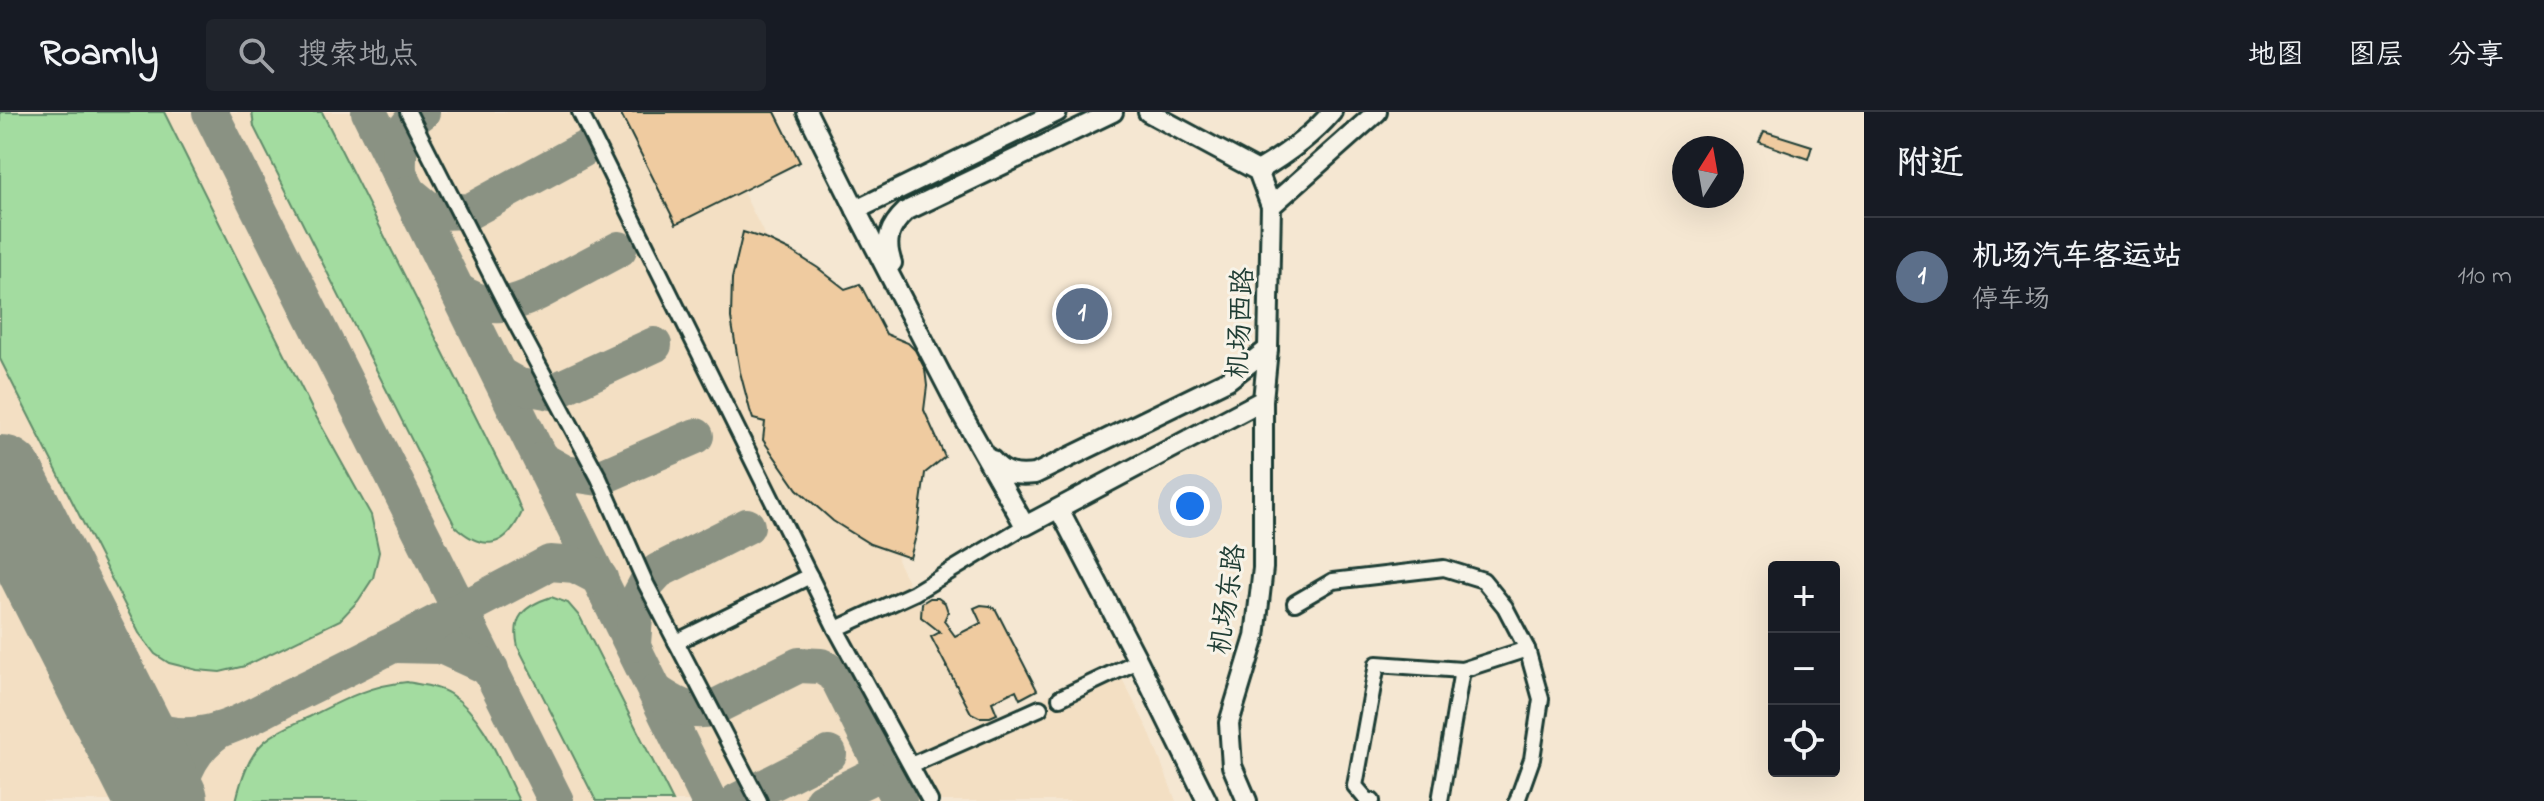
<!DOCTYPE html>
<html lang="zh">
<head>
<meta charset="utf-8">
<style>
  body { margin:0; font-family:"Indie Flower","LXGW WenKai TC",sans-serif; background:#20242c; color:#f1f3f6 }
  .controls { position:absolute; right:24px; bottom:24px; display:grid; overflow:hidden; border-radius:8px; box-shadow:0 8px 32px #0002 }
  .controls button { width:72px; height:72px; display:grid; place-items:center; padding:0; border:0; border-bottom:2px solid #363941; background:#171b24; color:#f1f3f6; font:40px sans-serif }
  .compass { position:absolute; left:1672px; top:24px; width:72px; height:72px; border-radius:50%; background:#171b24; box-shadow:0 8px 32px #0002; rotate:11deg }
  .you { position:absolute; left:1190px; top:394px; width:28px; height:28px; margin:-20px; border:6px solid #fff; border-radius:50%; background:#1a73e8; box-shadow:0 0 0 12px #1a73e833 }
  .badge { display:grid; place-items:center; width:52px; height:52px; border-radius:50%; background:#c8321e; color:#fff; font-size:26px; font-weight:700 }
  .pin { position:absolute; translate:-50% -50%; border:4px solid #fff; box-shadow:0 2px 8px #0006 }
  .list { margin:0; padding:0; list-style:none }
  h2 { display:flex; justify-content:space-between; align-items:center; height:104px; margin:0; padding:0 32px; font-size:34px }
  h2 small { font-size:26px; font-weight:400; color:#9ea1a6 }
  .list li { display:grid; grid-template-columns:52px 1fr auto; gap:24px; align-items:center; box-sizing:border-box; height:120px; padding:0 32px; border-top:2px solid #363941 }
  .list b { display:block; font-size:30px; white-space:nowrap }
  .list p { margin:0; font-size:26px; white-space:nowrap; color:#9ea1a6 }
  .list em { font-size:26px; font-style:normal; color:#9ea1a6 }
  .icon { flex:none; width:44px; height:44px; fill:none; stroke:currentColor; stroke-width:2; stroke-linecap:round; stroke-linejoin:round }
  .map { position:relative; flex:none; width:1864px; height:689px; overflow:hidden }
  header { display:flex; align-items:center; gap:48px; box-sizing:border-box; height:112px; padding:0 40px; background:#171b24; border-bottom:2px solid #363941 }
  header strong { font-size:38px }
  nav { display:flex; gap:44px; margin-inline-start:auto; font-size:28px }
  .search { width:560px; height:72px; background:#20242c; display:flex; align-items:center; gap:20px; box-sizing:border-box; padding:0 28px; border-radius:8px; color:#9ea1a6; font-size:30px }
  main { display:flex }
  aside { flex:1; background:#171b24 }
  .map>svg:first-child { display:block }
  .built { fill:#f3dfc3 }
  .green { fill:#a3dca0; stroke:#618c6a; stroke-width:2 }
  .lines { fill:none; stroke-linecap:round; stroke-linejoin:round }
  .taxiway { stroke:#8a9283; stroke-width:36 }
  .runway { stroke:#8a9283; stroke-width:92 }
  .building { fill:#efcba0; stroke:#1f3d34; stroke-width:2 }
  .minor-casing { stroke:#1f3d34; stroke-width:20 }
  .major-casing { stroke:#1f3d34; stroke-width:24 }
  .minor { stroke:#f7f3e8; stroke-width:14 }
  .major { stroke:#f7f3e8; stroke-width:18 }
  .labels { text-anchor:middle; stroke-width:6; stroke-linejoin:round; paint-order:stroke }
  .street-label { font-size:28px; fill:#1f3d34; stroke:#f7f3e8 }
</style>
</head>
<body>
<header>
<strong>Roamly</strong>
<div class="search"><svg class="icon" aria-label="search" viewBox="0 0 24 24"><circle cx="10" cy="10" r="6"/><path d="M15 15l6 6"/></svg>搜索地点</div>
<nav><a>地图</a><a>图层</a><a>分享</a></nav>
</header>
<main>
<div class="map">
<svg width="1864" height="689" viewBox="0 0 1864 689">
  <rect width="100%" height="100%" fill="#f5e7d2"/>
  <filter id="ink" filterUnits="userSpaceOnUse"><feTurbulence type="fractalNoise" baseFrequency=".0125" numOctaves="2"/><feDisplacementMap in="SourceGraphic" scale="16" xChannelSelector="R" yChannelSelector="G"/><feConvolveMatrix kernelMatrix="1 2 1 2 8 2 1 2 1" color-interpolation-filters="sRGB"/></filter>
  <g filter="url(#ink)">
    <polygon class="built" points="0,0 777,0 800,50 743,80 764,122 768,128 818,156 845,177 886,222 908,231 924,251 927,274 924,298 945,345 925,361 917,420 910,446 899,442 897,448 935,523 931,525 971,601 979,605 997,602 1003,610 1056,579 1062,591 1119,561 1148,617 1176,689 0,689"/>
    <g class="green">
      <polygon points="0,0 164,0 313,299 371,403 379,440 373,466 358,489 340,508 245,554 220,560 197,558 169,551 155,542 139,521 0,247"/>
      <path d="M252,0H322L515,383L522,400C506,435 484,441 455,414L254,15Z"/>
      <path d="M551,485L568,491L580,505L673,689H596L518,535C511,505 524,494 551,485Z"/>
      <path d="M407,570C421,573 438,574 450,582C486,605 501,653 519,689H236C241,668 248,644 265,629C278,618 294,612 309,605C341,589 370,573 407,570Z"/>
    </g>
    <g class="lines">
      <g class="taxiway">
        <polyline points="210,0 556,689"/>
        <polyline points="369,0 709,689"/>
        <path d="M399,61C398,37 400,14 422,0"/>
        <polyline points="409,81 426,95 439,100 470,99 582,38"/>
        <path d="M457,178C497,206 525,188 563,167C582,157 600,147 619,137"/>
        <polyline points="500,263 519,274 552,280 654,233"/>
        <polyline points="542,348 565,361 599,366 696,324"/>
        <polyline points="633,532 636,491 646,472 658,459 747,414"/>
        <polyline points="396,533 441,534 491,557"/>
        <path d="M656,580C674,592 689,602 711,597L799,553L821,554L836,563L899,689"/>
        <path d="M113,591C135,615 167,627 200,622C233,618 266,596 295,582C381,540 465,496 550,451L575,453L600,466"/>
        <path d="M177,689C182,659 194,635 219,618"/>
        <polyline points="737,689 829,642"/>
        <polyline points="822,689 871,665"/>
      </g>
      <polyline class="runway" points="0,369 162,689"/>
    </g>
    <g class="building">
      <polygon points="620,0 775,0 800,50 676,112"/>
      <polygon points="1764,19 1812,34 1808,47 1759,30"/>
      <polygon points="743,120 768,128 791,139 818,156 845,177 860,172 886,222 908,231 915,238 925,257 927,274 924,298 945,345 925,361 917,420 910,446 870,432 833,409 797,377 763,328 765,310 753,307 750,298 740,260 731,206 732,167"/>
      <polygon points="930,486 938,486 945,491 948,500 944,509 955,524 981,511 974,496 981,493 990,494 996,498 1037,578 1020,587 1016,578 992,590 997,602 990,605 979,605 971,601 931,525 940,520 921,505 922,491"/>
    </g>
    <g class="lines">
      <defs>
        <g id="minor">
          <polyline points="408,0 511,202 599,366 646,472 759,689"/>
          <polyline points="580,0 836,517 930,689"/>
          <polyline points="1295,491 1333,469 1444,456 1483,468 1505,495 1527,537 1541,587 1532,647 1517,689"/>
          <polyline points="836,517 914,481 1025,414"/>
          <polyline points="676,530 810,464"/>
          <polyline points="1060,586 1138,549"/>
          <polyline points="911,653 1040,596"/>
          <polyline points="1372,689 1367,688 1355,674 1377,552 1462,558 1527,537"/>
          <polyline points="1440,689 1462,558"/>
        </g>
        <g id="major">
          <polyline points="807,0 856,98"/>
          <polyline points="1057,0 856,98 961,301 1025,414 1263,288 1268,237 1271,94 1377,0"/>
          <polyline points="1148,0 1258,59 1271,94"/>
          <path d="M1258,59C1285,43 1311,25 1332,0"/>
          <path d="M892,151C884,129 889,115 906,99L1113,0"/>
          <path d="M992,348C1004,363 1017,364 1035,362L1228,268L1268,237"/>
          <polyline points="1059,397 1138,549 1207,689"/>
          <polyline points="1247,689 1232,654 1229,611 1255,525 1263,456 1263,288"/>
        </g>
      </defs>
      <use href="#minor" class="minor-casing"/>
      <use href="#major" class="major-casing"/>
      <use href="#minor" class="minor"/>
      <use href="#major" class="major"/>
    </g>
  </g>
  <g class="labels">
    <g class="street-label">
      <text transform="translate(1239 211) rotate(-87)" y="10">机场西路</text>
      <text transform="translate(1226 487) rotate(-82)" y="10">机场东路</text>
    </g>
  </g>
</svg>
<div class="controls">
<button>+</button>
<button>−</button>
<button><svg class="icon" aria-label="locate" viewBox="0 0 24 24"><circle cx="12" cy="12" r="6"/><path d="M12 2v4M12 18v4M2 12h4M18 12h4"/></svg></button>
</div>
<svg class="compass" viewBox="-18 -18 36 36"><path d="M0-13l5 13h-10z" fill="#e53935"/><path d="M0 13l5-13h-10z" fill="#9ea1a6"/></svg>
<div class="you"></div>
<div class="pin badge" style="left:1082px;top:202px;background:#5c6f8a">1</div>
</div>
<aside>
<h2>附近<small></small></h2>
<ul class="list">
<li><span class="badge" style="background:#5c6f8a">1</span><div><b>机场汽车客运站</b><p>停车场</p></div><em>110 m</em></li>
</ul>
</aside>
</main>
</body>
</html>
